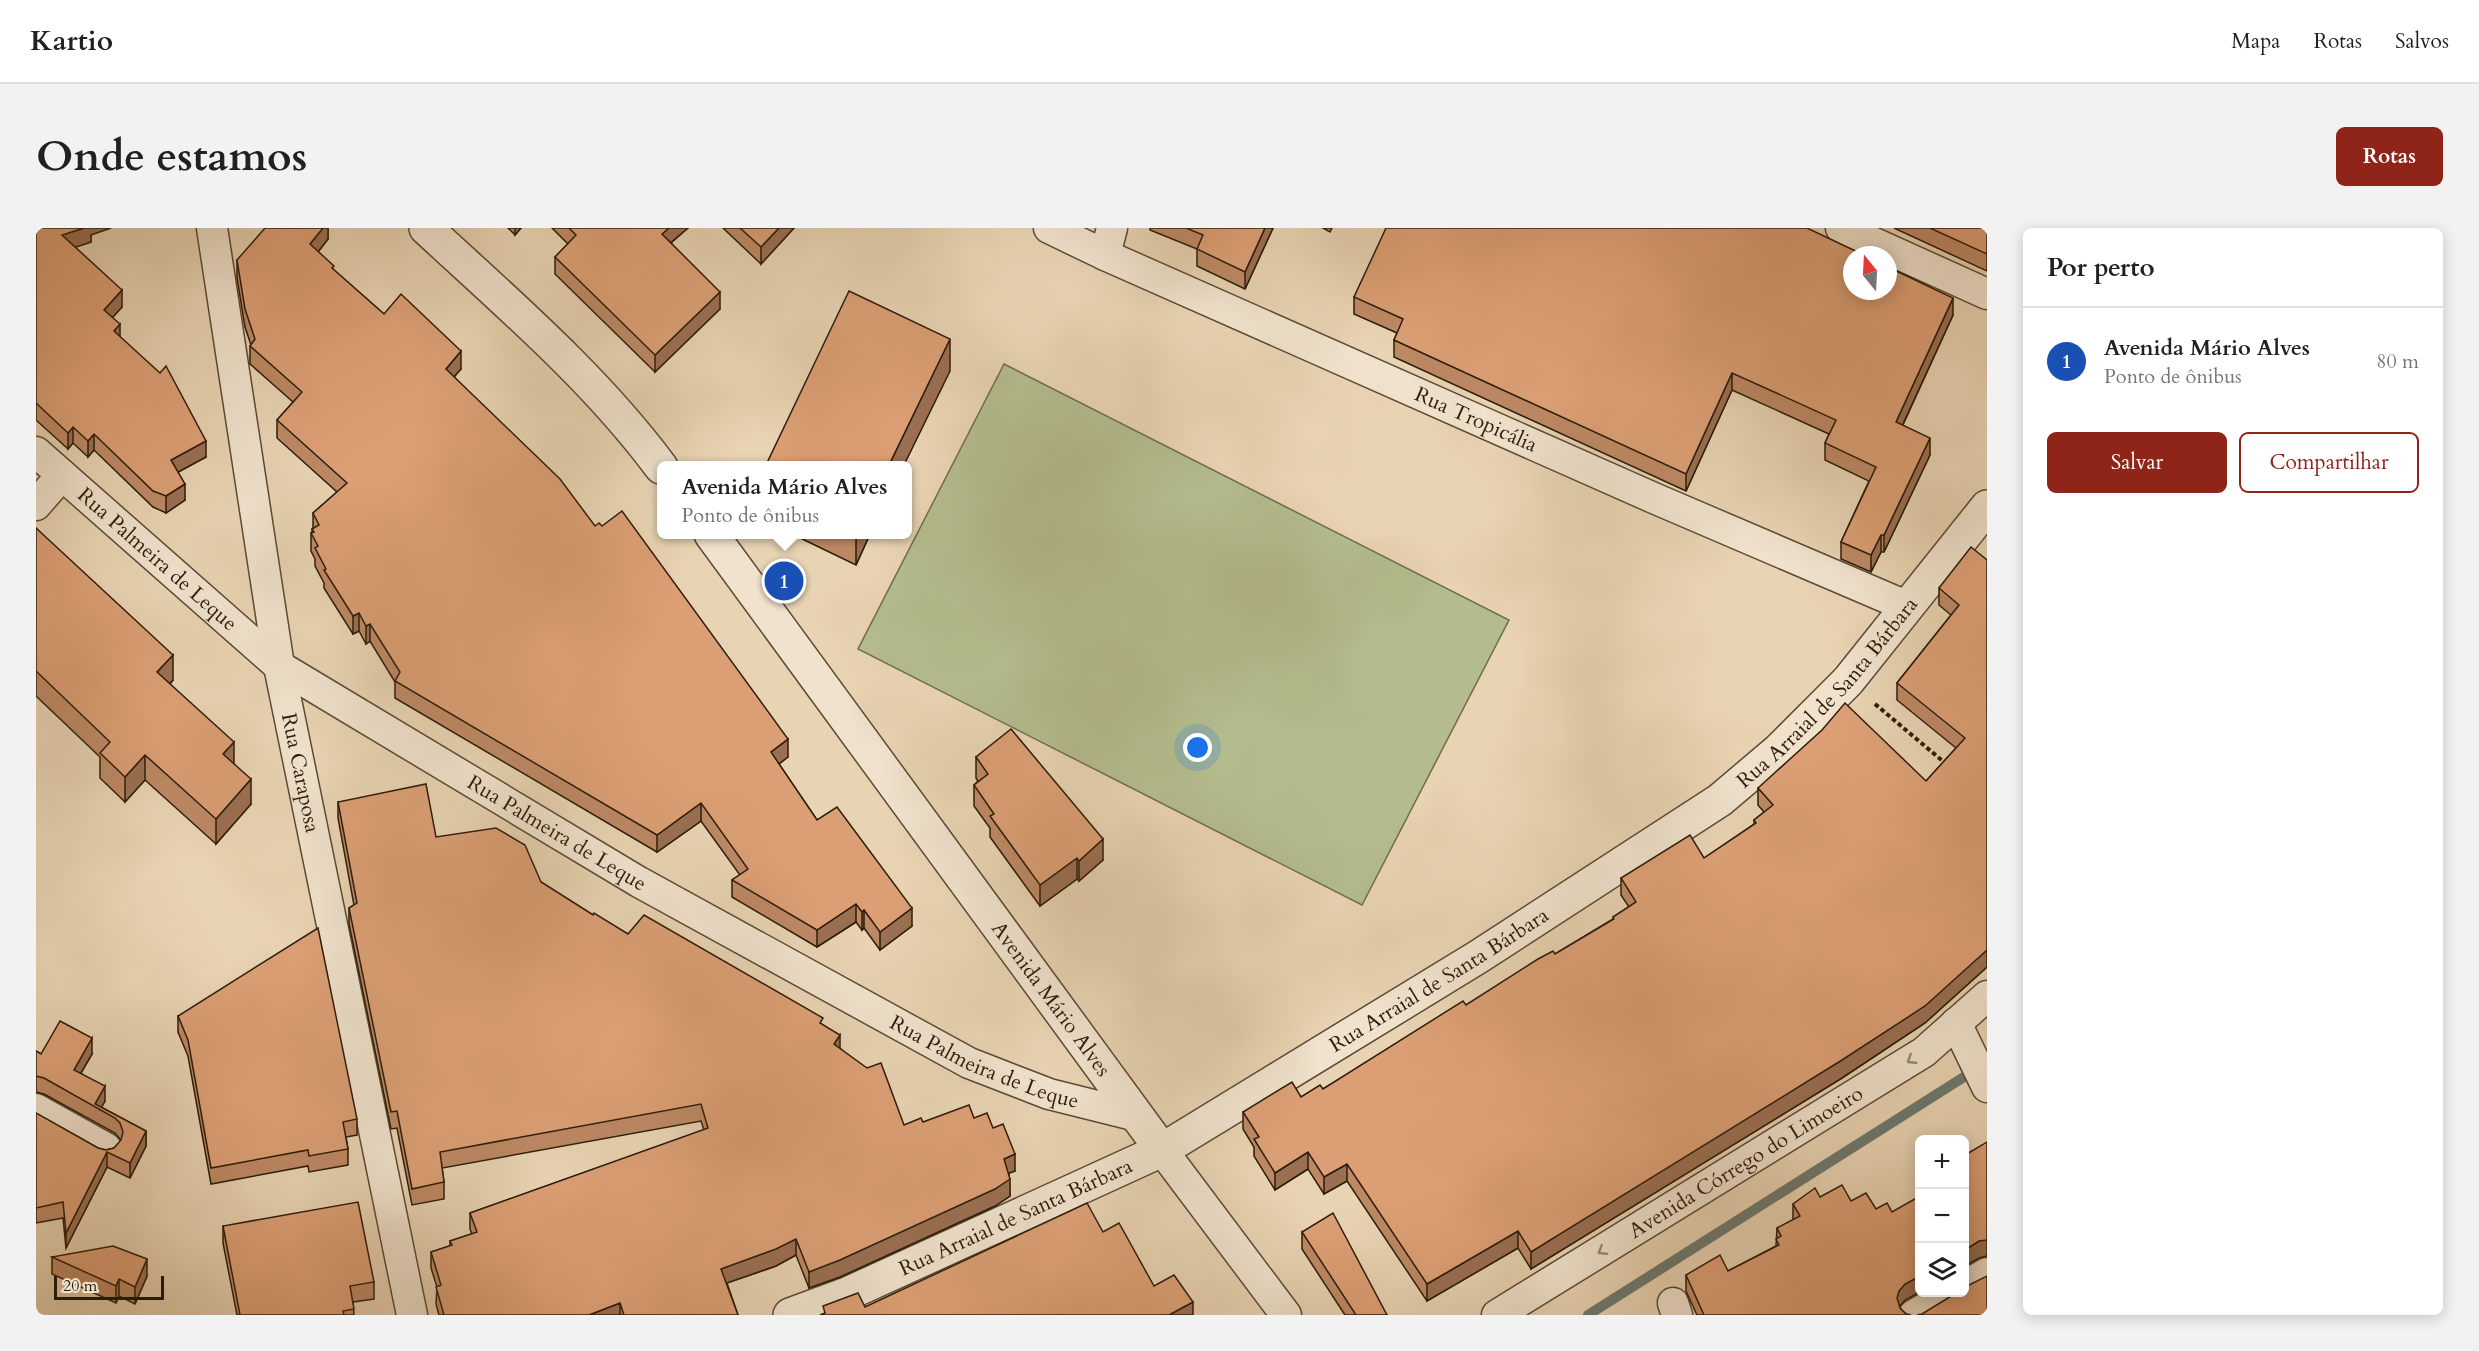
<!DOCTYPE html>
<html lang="pt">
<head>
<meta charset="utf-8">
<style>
  body { margin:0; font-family:Cardo,serif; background:#f2f2f2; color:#202124 }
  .controls { position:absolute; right:18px; bottom:18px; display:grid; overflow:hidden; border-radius:9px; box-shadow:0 3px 15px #0003 }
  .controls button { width:54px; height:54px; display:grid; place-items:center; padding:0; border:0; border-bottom:2px solid #e0e0e0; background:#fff; color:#202124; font:30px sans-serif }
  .compass { position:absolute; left:1807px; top:18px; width:54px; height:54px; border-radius:50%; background:#fff; box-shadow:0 3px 15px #0003; rotate:342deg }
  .scale { position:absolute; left:18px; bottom:15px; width:110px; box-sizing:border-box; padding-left:6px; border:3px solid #2d1c0a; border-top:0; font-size:16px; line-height:21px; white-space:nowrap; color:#2d1c0a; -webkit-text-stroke:4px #f0e2cd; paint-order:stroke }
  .you { position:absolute; left:1162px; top:520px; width:21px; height:21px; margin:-15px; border:4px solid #fff; border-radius:50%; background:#1a73e8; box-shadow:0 0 0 9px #1a73e833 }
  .badge { display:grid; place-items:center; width:39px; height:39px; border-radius:50%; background:#8f2418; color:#fff; font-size:20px; font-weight:700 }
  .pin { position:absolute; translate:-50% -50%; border:3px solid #fff; box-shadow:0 2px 6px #0006 }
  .popup { position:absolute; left:621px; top:233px; width:255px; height:78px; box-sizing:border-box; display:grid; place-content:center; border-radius:9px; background:#fff; filter:drop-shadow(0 2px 4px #0005); font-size:20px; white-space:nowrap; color:#757577 }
  .popup b { font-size:22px; color:#202124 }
  .popup::after { content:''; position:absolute; left:50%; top:100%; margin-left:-12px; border:12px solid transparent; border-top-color:#fff }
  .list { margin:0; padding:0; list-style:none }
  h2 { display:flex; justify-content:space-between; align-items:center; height:78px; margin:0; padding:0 24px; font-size:26px }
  h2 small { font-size:20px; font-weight:400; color:#757577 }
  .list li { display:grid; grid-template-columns:39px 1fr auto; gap:18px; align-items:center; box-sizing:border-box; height:108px; padding:0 24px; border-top:2px solid #e0e0e0 }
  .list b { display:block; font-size:22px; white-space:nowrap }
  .list p { margin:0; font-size:20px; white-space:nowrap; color:#757577 }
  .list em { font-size:20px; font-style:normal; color:#757577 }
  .actions { display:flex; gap:12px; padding:18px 24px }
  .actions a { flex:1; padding:14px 0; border:2px solid #8f2418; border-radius:9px; text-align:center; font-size:21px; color:#8f2418 }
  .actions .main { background:#8f2418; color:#fff }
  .icon { flex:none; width:33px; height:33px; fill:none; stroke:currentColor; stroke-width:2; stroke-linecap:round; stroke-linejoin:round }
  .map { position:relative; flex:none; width:1951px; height:1087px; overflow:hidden; border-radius:9px }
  header { display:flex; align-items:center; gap:36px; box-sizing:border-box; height:84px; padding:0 30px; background:#fff; border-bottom:2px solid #e0e0e0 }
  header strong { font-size:28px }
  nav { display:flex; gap:33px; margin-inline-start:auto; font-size:21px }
  .intro { display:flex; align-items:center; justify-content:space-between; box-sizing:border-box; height:144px; padding:0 36px }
  h1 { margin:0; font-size:42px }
  .button { padding:15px 27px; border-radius:9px; background:#8f2418; color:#fff; font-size:21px; font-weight:700 }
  main { display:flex; gap:36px; padding:0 36px }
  aside { flex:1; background:#fff; border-radius:9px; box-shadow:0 3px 15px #0003 }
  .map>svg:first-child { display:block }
  .garden { fill:#b4bc8d; stroke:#706c4c; stroke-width:1.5 }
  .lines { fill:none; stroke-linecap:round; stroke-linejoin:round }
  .stream { stroke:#6d796f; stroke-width:10 }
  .minor-casing { stroke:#5c4a34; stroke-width:33 }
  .tertiary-casing { stroke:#5c4a34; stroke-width:36 }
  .path { stroke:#2d1c0a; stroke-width:4; stroke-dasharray:4.5 3; stroke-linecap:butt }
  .minor { stroke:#f0e2cd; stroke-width:30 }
  .tertiary { stroke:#f0e2cd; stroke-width:33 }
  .wall { fill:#bd8965; stroke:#2d1c0a; stroke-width:1.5 }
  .shaded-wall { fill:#9a6f52; stroke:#2d1c0a; stroke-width:1.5 }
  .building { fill:#dc9f75; stroke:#2d1c0a; stroke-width:1.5 }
  .oneway { stroke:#988975 }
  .labels { text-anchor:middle; stroke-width:6; stroke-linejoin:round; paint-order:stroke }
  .street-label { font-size:21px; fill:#2d1c0a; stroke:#f0e2cd }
</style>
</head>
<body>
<header>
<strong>Kartio</strong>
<nav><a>Mapa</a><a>Rotas</a><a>Salvos</a></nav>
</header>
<div class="intro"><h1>Onde estamos</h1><a class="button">Rotas</a></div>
<main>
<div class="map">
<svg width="1951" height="1087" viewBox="0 0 1951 1087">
  <rect width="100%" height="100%" fill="#e8d3b2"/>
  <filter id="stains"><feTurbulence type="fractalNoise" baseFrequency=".00333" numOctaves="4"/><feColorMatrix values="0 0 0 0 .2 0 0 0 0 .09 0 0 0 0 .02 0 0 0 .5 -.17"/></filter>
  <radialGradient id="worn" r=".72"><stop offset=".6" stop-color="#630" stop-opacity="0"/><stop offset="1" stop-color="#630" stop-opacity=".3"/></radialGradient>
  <polygon class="garden" points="968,136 1473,392 1326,677 822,421"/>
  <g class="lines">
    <polyline class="stream" points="1552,1087 1939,842"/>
    <defs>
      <g id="minor">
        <path id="s1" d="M176,0L243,438L376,1087"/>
        <path id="s2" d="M1013,0L1069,27L1620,271L1870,378"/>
        <polyline points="1805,0 1951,66"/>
        <polyline points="1069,27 1076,0"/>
        <path id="s3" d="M0,224L243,438L603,654L933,835L1013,866L1101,888"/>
        <polyline points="0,277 26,247"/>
        <polyline points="1920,795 1951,859"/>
        <polyline points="0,881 70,920"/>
        <polyline points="1126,922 1250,1087"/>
        <polyline points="1928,1058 1951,1045"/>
        <polyline points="1637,1075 1641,1087"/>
        <path id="s4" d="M1461,1087L1888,824L1951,768"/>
        <polyline points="1878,1087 1917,1064"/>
      </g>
      <g id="tertiary">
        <path d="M390,0C472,76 558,149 625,239"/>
        <path id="s5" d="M675,306L1126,922"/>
        <path id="s6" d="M754,1087L811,1066L1126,922L1442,729L1684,572L1743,522L1812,453L1951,279"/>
      </g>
    </defs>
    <use href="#minor" class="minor-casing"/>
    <use href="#tertiary" class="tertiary-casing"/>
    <polyline class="path" points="1839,476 1909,535"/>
    <use href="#minor" class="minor"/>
    <use href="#tertiary" class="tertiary"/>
  </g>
  <g class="wall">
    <polygon points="0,0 55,7 55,14 39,19 86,79 76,90 84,109 170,229 142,244 149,272 130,285 117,279 58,222 52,229 37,215 32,221 0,192"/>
    <polygon points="292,0 292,11 282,24 298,42 348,86 425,141 418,149 559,298 752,529 743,536 781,592 876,698 844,722 828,700 826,702 820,694 781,719 696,669 696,652 704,647 665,593 621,624 359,470 359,454 334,413 330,416 323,403 317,406 288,360 288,355 279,338 279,331 275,323 275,305 276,304 276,301 277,300 277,285 301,264 241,210 241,192 257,174 214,136 214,118 215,117 209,99 201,50 201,32"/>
    <polygon points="472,0 485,0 479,7"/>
    <polygon points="516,0 652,0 635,15 684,81 619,144 519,46 519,29 532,16"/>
    <polygon points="687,0 758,0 725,36"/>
    <polygon points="1114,0 1237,0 1209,61 1161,38 1161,21 1114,2"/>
    <polygon points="1287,0 1296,0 1294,4"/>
    <polygon points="1858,0 1951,0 1951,43"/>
    <polygon points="1318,69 1917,87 1867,197 1894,227 1848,324 1845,324 1835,344 1805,331 1805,314 1833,253 1789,232 1789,215 1793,206 1696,162 1650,263 1358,129 1358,112 1361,105 1318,86"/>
    <polygon points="0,300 137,452 134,456 198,536 215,576 180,616 109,552 89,574 64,550 64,529 0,468"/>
    <polygon points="756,306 834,306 820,337"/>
    <polygon points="1951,332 1951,739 1889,795 1806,850 1495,1041 1482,1020 1391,1073 1311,953 1288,966 1272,941 1239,962 1218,928 1218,919 1207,901 1207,884 1265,869 1287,861 1430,777 1519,726 1577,691 1577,689 1593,679 1585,667 1585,650 1668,630 1718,596 1718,592 1728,584 1722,577 1722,560 1890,553 1920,520 1861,472 1861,455 1915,387 1903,377 1903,360"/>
    <polygon points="940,529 1067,632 1043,653 1041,651 1004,678 954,609 954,600 938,578 938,557 942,553 940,550"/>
    <polygon points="302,574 400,609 505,654 557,687 592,706 787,797 804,820 868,897 887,894 938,890 957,900 979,943 973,945 974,968 959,978 804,1049 773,1060 760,1027 740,1038 691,1055 702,1087 403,1087 400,1076 401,1059 395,1040 395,1024 414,1018 414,1013 436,1006 434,1001 434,985 668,902 665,893 406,940 408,954 408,971 376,977 361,900 355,901 313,696 313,680 318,677 302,590"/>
    <polygon points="142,788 321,891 321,907 310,909 312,921 312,937 273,944 272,938 175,956 152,828 142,804"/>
    <polygon points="0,823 5,826 56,826 45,845 69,873 65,879 110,903 110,918 94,950 71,939 30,1020 27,990 0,995 0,885 62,920 70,922 78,920 85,913 84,911 79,905 8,866 0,864"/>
    <polygon points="1784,969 1869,1072 1863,1079 1870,1086 1875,1087 1661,1087 1650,1063 1650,1047 1692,1043 1740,1018 1741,1000 1757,992 1757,976"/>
    <polygon points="187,998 338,1054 338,1071 317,1074 318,1087 201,1087 187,1015"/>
    <polygon points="1266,1004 1351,1087 1309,1087 1266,1021"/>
    <polygon points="16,1029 111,1048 99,1076 83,1068 80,1075 16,1046"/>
  </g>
  <g class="shaded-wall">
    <polygon points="48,0 75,0 55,7 55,14 26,24 26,7"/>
    <polygon points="287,0 292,0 292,11 274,34 274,16"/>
    <polygon points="479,0 485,0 479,7"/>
    <polygon points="633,0 652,0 626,22 626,6"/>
    <polygon points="743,0 758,0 725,36 725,19"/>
    <polygon points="1229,0 1237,0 1209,61 1209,44"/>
    <polygon points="86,62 86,79 68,99 68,82"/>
    <polygon points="684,64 684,81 619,144 619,127"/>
    <polygon points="1917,70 1917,87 1860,211 1860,194"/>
    <polygon points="84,96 84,113 78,103"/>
    <polygon points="914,111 914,143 868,237 853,237"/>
    <polygon points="425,123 425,141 410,158 410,141"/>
    <polygon points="1696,145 1696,162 1650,263 1650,246"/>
    <polygon points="37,199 37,215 32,221 32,205"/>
    <polygon points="58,206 58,222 52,229 52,213"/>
    <polygon points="1894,210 1894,227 1848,324 1848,307"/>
    <polygon points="170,213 170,229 135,248 135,232"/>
    <polygon points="149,256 149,272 130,285 130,268"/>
    <polygon points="820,306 834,306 820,337"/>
    <polygon points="1845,307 1845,324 1835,344 1835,327"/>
    <polygon points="323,385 323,403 317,406 317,388"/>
    <polygon points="334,396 334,413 330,416 330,398"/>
    <polygon points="137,427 137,452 121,469 121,444"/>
    <polygon points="752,511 752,529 735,542 735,524"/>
    <polygon points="198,514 198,539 187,526"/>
    <polygon points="109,527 109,552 89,574 89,549"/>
    <polygon points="215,551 215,576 180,616 180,591"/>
    <polygon points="665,575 665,593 621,624 621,607"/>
    <polygon points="1067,611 1067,632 1043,653 1043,633"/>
    <polygon points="1041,630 1041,651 1004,678 1004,657"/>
    <polygon points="820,676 820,694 781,719 781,702"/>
    <polygon points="876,680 876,698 844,722 844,704"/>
    <polygon points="828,682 828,700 826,702 826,684"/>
    <polygon points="1951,722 1951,739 1889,795 1806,850 1495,1041 1495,1024"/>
    <polygon points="804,807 804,823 798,816"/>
    <polygon points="56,810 56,826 38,857 38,842"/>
    <polygon points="69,858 69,873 64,882 59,876"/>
    <polygon points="110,903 110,918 94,950 94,935"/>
    <polygon points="71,924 71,939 30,1020 30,1005"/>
    <polygon points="1272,924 1272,941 1239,962 1239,945"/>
    <polygon points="979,926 979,943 968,947 968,931"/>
    <polygon points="1311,936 1311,953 1288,966 1288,949"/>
    <polygon points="974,951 974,968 959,978 804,1049 773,1060 773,1044"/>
    <polygon points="1482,1003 1482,1020 1391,1073 1391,1056"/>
    <polygon points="760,1011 760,1027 740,1038 685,1057 685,1041"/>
    <polygon points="1951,1011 1951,1028 1943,1030 1929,1038 1929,1022 1943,1013"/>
    <polygon points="111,1031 111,1048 99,1076 99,1059"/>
    <polygon points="1884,1048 1884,1064 1869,1072 1863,1079 1861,1070 1863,1063 1869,1056"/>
    <polygon points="83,1051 83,1068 80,1075 80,1058"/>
    <polygon points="1157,1074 1157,1087 1133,1087"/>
    <polygon points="584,1075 584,1087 553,1087"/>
  </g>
  <g class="building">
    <polygon points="0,0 48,0 26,7 86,62 68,82 84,96 78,103 124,145 130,138 170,213 135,232 149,256 130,268 117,263 58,206 52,213 37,199 32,205 0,175"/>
    <polygon points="229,0 287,0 274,16 298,38 296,40 348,86 365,66 425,123 410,141 524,251 559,298 563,295 566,298 586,283 752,511 735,524 781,592 801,579 876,680 844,704 828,682 826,684 820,676 781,702 696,652 712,641 665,575 621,607 359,453 364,444 334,396 330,398 323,385 317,388 288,342 290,341 279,320 282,318 275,305 278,304 276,301 283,297 277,285 311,255 241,192 266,164 214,118 219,111 209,81 201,32"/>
    <polygon points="533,0 633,0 626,6 684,64 619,127 519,29 540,7"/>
    <polygon points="704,0 743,0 725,19"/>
    <polygon points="1150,0 1229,0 1209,44 1161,21 1167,7"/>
    <polygon points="1350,0 1771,0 1828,27 1816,27 1816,63 1852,63 1852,39 1917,70 1860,194 1894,210 1848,307 1845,307 1835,327 1805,314 1840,239 1789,215 1800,192 1696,145 1650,246 1358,112 1367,91 1318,69"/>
    <polygon points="1894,0 1951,0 1951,26"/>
    <polygon points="813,63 914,111 853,237 730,237"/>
    <polygon points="0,300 137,427 121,444 198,514 187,526 215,551 180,591 109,527 89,549 64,525 74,514 0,443"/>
    <polygon points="1935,319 1951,332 1951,722 1889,778 1806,832 1495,1024 1482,1003 1391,1056 1311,936 1288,949 1272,924 1239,945 1218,911 1223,909 1207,884 1256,854 1265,869 1284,857 1287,861 1427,773 1430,777 1502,731 1517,723 1519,726 1578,691 1577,689 1600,674 1585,650 1654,607 1668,630 1720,595 1718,592 1737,577 1722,560 1786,502 1809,475 1890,553 1929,510 1861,455 1923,377 1903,360"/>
    <polygon points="975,501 1067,611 1043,633 1041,630 1004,657 954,588 958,586 938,557 952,546 940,529"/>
    <polygon points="390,556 400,609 460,600 489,617 505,654 557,687 558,685 592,706 608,687 787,790 784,795 804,807 798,816 831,840 845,835 868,897 885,890 887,894 933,877 938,890 951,885 957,900 967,896 979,926 968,931 974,951 959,961 804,1032 773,1044 760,1011 740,1021 685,1041 702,1087 588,1087 584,1075 553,1087 408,1087 400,1059 405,1057 395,1024 416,1017 414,1013 441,1004 434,985 672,900 665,876 404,924 408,954 376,961 361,883 355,884 313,680 321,675 302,574"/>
    <polygon points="282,700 321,891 307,894 312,921 273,928 272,922 175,940 152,812 142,788"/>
    <polygon points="24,793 56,810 38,842 69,858 59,876 110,903 94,935 71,924 30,1005 27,974 0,980 0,885 62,920 70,922 78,920 85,912 87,904 84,895 79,890 8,850 0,848 0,823 5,826"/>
    <polygon points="1951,914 1951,1012 1943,1013 1929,1022 1929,927"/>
    <polygon points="1806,957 1815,973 1830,965 1840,981 1851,975 1856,984 1884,968 1884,1048 1869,1056 1863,1063 1861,1070 1864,1080 1870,1086 1875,1087 1668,1087 1650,1047 1684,1027 1692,1043 1743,1017 1740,1011 1745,1008 1741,1000 1764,988 1757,976 1779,960 1784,969"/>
    <polygon points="322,974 338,1054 314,1058 318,1081 307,1083 308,1087 204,1087 187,998"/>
    <polygon points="1051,975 1067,1004 1083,995 1118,1058 1138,1047 1157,1074 1133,1087 784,1087 789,1085 787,1078 822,1065 829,1079"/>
    <polygon points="1297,985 1351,1087 1320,1087 1266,1004"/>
    <polygon points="77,1018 111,1031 99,1059 83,1051 80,1058 16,1029"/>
    <polygon points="1951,1048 1951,1087 1881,1087 1886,1086 1920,1065 1929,1065 1929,1059"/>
  </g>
  <defs><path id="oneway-chevron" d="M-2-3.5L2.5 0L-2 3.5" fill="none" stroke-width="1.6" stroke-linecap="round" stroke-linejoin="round" transform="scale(1.5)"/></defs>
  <g class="oneway">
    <use href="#oneway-chevron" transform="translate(1875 832) rotate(148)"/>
    <use href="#oneway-chevron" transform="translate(1566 1023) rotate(148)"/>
  </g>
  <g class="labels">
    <g class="street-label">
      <text dy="7" stroke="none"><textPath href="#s2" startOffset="468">Rua Tropicália</textPath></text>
      <text dy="7" stroke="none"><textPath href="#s3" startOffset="162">Rua Palmeira de Leque</textPath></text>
      <text dy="7" stroke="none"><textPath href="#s6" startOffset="1218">Rua Arraial de Santa Bárbara</textPath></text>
      <text dy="7" stroke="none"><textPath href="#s1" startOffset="552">Rua Caraposa</textPath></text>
      <text dy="7" stroke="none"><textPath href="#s3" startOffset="648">Rua Palmeira de Leque</textPath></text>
      <text dy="7" stroke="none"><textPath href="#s6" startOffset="732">Rua Arraial de Santa Bárbara</textPath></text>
      <text dy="7" stroke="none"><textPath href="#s5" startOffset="576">Avenida Mário Alves</textPath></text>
      <text dy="7" stroke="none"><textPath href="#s3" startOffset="1134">Rua Palmeira de Leque</textPath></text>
      <text dy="7" stroke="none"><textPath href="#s4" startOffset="292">Avenida Córrego do Limoeiro</textPath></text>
      <text dy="7" stroke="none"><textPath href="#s6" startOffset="246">Rua Arraial de Santa Bárbara</textPath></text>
    </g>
  </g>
  <rect width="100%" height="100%" filter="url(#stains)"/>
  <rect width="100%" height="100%" fill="url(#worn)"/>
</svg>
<div class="controls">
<button>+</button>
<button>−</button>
<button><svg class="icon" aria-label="layers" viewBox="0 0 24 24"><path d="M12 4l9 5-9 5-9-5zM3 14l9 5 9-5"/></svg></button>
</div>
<svg class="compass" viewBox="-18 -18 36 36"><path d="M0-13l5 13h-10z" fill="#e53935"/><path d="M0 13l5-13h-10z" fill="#757577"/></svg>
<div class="scale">20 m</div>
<div class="you"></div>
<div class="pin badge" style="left:748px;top:353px;background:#1a4fb4">1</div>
<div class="popup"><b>Avenida Mário Alves</b>Ponto de ônibus</div>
</div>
<aside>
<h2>Por perto<small></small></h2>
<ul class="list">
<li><span class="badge" style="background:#1a4fb4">1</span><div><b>Avenida Mário Alves</b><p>Ponto de ônibus</p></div><em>80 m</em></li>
</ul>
<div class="actions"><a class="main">Salvar</a><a>Compartilhar</a></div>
</aside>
</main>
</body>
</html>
